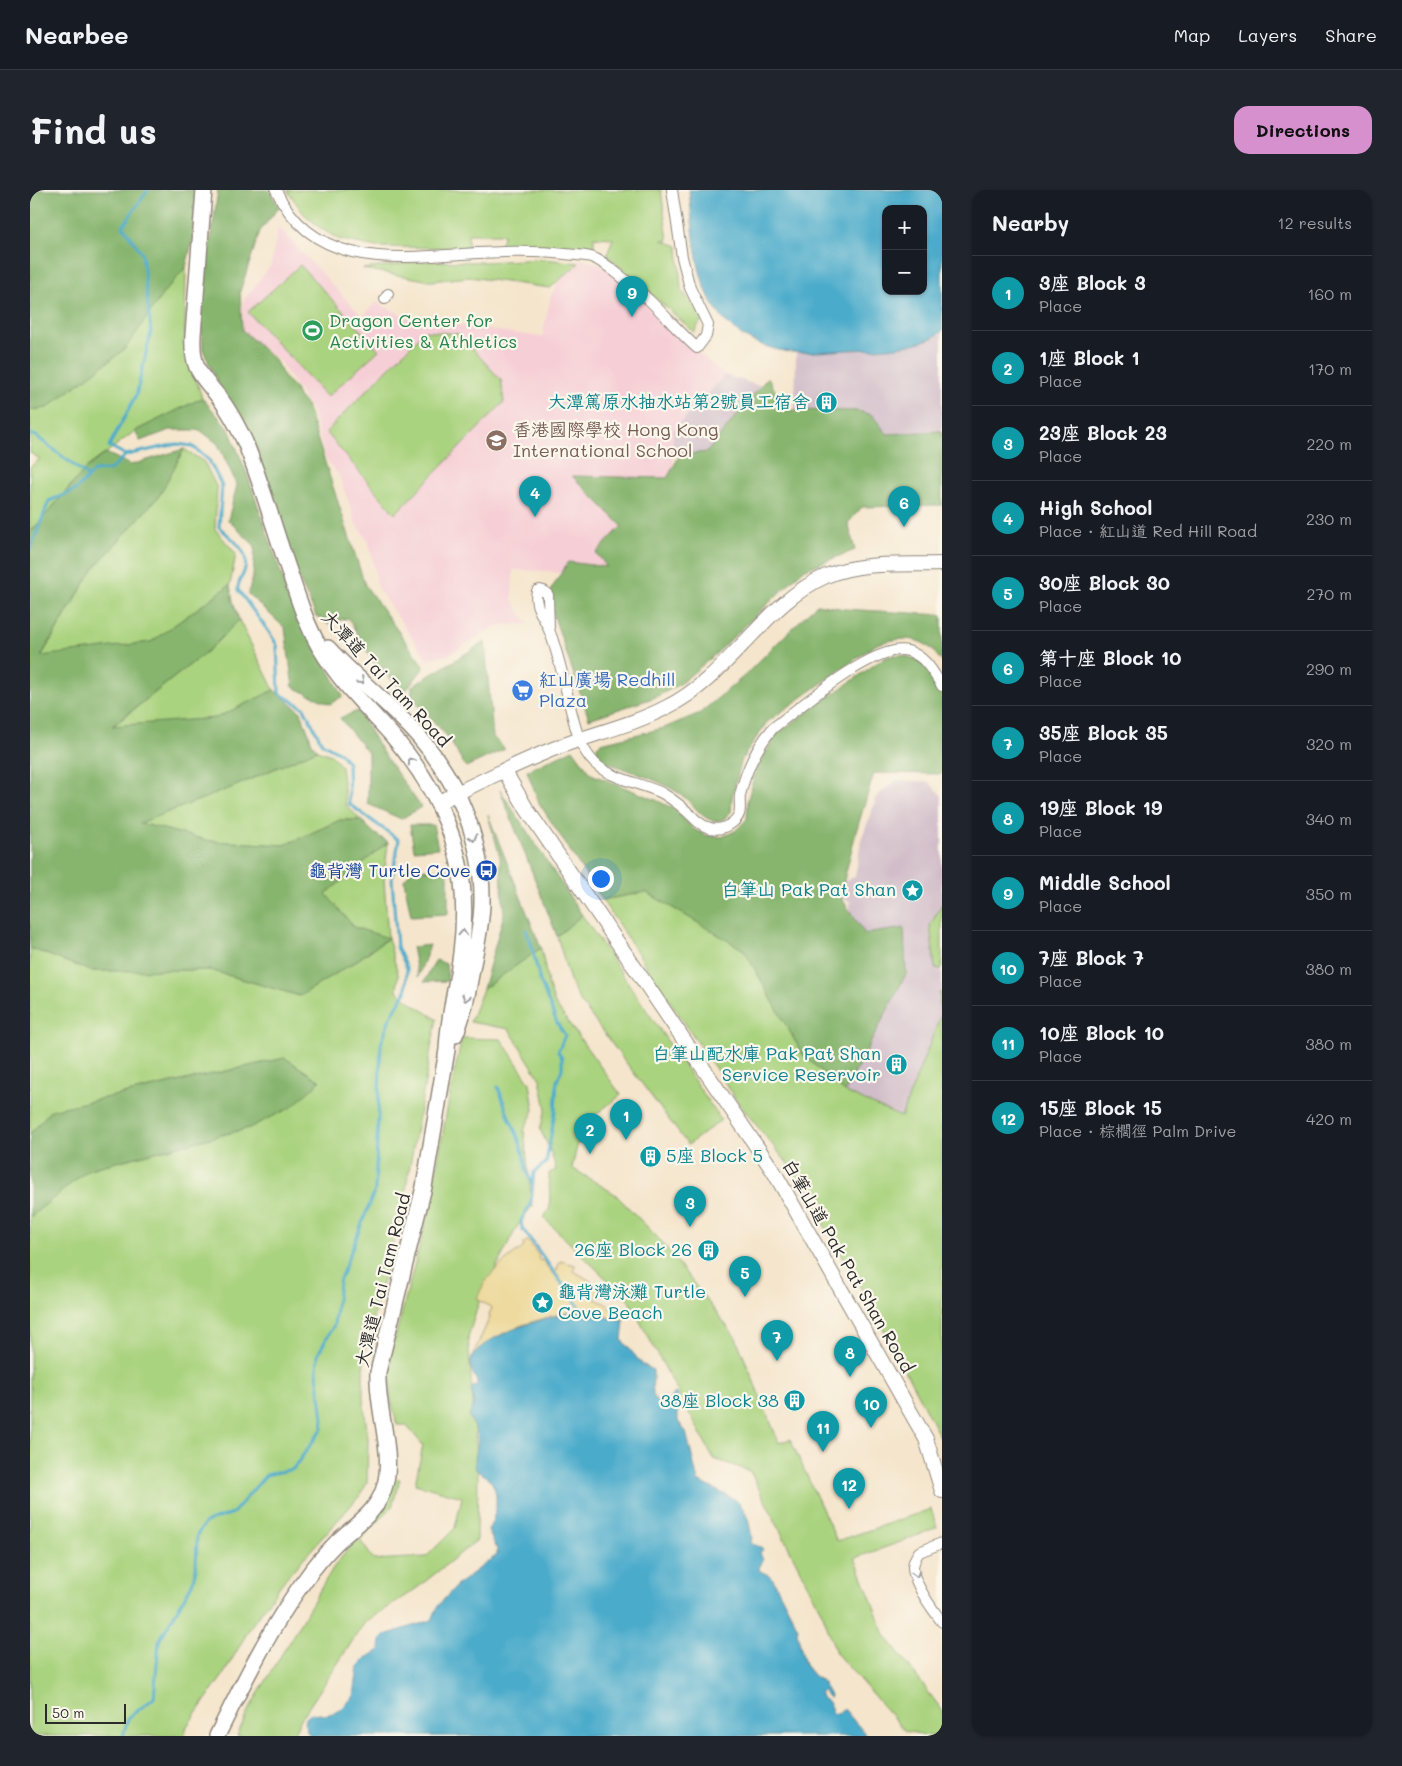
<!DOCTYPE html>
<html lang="en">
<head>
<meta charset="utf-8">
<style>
  body { margin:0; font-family:Mali,"LXGW WenKai TC",sans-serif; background:#20242c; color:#f1f3f6 }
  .controls { position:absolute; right:15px; top:15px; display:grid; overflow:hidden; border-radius:10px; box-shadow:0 1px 4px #0004 }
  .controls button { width:45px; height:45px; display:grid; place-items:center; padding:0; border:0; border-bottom:1px solid #363941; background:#171b24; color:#f1f3f6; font:25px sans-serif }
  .scale { position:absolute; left:15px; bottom:12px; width:81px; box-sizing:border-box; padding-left:5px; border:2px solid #2b2b2b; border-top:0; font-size:14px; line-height:18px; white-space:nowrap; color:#2b2b2b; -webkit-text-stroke:4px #fbf7ec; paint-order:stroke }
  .you { position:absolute; left:570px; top:688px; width:18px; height:18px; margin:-12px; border:4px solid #fff; border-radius:50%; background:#1a73e8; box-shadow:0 0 0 8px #1a73e833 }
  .badge { display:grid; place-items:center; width:32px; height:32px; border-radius:50%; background:#d690ce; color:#fff; font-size:16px; font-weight:700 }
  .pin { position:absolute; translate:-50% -41px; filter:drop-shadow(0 1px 2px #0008) }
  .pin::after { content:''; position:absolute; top:26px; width:18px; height:15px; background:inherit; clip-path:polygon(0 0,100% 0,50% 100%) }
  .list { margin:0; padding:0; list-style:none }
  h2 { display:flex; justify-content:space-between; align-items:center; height:65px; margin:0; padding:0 20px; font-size:21px }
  h2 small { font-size:16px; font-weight:400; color:#9ea1a6 }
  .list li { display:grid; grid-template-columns:32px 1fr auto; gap:15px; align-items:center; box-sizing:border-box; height:75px; padding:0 20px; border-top:1px solid #363941 }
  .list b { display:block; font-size:19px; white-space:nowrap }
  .list p { margin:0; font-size:16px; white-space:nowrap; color:#9ea1a6 }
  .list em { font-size:16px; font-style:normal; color:#9ea1a6 }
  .map { position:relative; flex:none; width:912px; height:1546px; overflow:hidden; border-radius:15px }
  header { display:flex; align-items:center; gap:30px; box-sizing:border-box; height:70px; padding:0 25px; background:#171b24; border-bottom:1px solid #363941 }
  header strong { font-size:24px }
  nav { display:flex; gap:28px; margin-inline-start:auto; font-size:18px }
  .intro { display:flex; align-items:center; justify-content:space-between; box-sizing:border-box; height:120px; padding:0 30px }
  h1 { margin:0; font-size:35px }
  .button { padding:12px 22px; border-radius:15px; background:#d690ce; color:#111; font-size:18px; font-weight:700 }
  main { display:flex; gap:30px; padding:0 30px }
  aside { flex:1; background:#171b24; border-radius:15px; box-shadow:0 1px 4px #0004 }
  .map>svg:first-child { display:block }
  .built { fill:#f6cfd6 }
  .industrial { fill:#d1bdc9 }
  .green { fill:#aad37f; stroke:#6a7f55 }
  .forest { fill:#87b56e; stroke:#59704c }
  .sand { fill:#eeda9e; stroke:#8c8264 }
  .water { fill:#4cabcb; stroke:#3c6b7b; fill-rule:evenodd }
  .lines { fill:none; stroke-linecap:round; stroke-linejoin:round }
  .stream { stroke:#4cabcb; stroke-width:3 }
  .minor-casing { stroke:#90887c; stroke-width:12 }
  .tertiary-casing { stroke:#90887c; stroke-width:16 }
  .secondary-casing { stroke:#90887c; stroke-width:18 }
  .minor { stroke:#fff; stroke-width:10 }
  .tertiary { stroke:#fff; stroke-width:14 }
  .secondary { stroke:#fff; stroke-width:15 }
  .oneway { stroke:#a0a0a0 }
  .labels { text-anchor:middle; stroke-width:4.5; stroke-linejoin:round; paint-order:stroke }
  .leisure-label { font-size:18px; fill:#27864d; stroke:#fbf7ec; text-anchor:start }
  .culture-label { font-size:18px; fill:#0d838f; stroke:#fbf7ec; text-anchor:end }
  .education-label { font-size:18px; fill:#785e54; stroke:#fbf7ec; text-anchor:start }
  .street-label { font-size:18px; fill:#2b2b2b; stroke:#fbf7ec }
  .shop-label { font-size:18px; fill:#366cbe; stroke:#fbf7ec; text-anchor:start }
  .transit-label { font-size:18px; fill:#164399; stroke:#fbf7ec; text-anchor:end }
</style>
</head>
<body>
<header>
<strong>Nearbee</strong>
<nav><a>Map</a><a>Layers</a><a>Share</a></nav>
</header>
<div class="intro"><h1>Find us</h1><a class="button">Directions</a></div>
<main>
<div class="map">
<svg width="912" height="1546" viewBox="0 0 912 1546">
  <rect width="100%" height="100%" fill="#fbf7ec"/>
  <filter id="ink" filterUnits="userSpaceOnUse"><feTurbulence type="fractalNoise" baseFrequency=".02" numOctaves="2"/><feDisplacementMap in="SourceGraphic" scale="10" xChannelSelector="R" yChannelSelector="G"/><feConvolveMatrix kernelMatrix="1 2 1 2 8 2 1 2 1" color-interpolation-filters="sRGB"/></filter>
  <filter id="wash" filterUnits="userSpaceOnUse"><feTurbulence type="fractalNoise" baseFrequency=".0096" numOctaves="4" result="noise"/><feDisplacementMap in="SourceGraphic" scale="20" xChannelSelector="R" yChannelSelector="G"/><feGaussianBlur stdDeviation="1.12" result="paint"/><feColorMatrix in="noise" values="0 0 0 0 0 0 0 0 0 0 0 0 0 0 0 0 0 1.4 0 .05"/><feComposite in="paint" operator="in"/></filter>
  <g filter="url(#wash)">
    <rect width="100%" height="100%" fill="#f5e5cc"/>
    <polygon class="built" points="248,37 333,127 345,112 381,129 512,147 521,105 532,87 551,69 568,73 587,86 652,149 695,185 643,241 644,306 580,383 554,389 519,381 483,380 482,409 498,434 467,435 418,465 397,469 348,399 339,352 326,334 309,285 296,269 282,221 249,171 212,140 213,111 241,75"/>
    <g class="industrial">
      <polygon points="912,140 912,241 857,244 842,225 828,221 765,220 766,161 842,159"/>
      <polygon points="695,185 736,198 670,281 643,260 643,241"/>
      <polygon points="866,590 899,592 912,606 912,728 902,728 900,746 908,747 912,750 912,930 839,935 797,898 804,842 819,745 820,711 805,706 810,692 825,687 831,650 845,613 844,609"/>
    </g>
    <g class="green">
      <polygon points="257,0 631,0 638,50 632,50 648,56 651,100 673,128 664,142 577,65 583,48 564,47 564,61 514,55 470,56 474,44 438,44 438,58 346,57 308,49 289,37 274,24"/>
      <polygon points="514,69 549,73 520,98 439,87 401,91 333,79 394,71 453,72"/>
      <polygon points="270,75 349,160 297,207 218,122"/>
      <polygon points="156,77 155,142 158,164 172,208 105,241 56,278 0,343 0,277 10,269 0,263 0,220 17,218 134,102"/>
      <polygon points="395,141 429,144 471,190 474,212 365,324 296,242"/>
      <polygon points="154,259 174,272 187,298 185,339 206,364 200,395 121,452 11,467 63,379 129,306"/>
      <polygon points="209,430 244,500 186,528 82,537 181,458"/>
      <polygon points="287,560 301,565 311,576 316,615 331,630 310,630 255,655 180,651 109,633 203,597"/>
      <polygon points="358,652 354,689 358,748 368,784 367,801 383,814 407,829 401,858 373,1015 335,1158 333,1184 333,1208 338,1249 337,1292 332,1303 255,1389 221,1436 192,1487 157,1536 154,1546 0,1546 0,1027 59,979 219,938 290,891 255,868 21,920 0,944 0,758 61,781 180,780 270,806 326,771 357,749 324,737 295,704"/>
      <polygon points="616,702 714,760 773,865 815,902 871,927 911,825 909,803 912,803 912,1251 842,1117 759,975 710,915 572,710"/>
      <polygon points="912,714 912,779 905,778 900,735"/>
      <polygon points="552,725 691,930 658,955 549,810 540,791 527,746"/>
      <polygon points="511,758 518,794 525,814 591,905 552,935 542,978 585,1004 631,1051 706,1148 749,1253 760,1249 807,1351 901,1319 907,1337 876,1350 825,1368 855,1445 912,1520 912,1546 899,1546 875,1541 806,1463 793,1425 720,1281 684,1269 599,1111 514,1028 520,1017 519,983 526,980 521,962 510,939 516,919 510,889 479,839 440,832 453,799"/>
      <polygon points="432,848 471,849 500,893 504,920 494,940 502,1016 487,1037 450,1109 438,1147 448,1281 447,1350 387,1398 335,1432 271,1529 262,1546 207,1546 218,1521 303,1378 357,1311 360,1288 370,1289 362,1317 330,1350 344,1370 396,1367 425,1338 432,1307 385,1294 393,1255 376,1235 367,1235 360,1206 361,1163 399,1020 421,898"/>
    </g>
    <g class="forest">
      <polygon points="0,0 167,0 164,44 156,77 134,102 95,159 17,218 0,220"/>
      <polygon points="188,0 239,0 249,17 230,41 210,101 212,140 245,170 255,189 264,197 268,206 276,214 335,395 394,477 375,502 344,473 318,428 298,434 286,426 268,386 213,232 189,195 173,160 171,120"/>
      <polygon points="738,187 755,220 828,221 842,225 857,244 912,241 912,315 832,317 818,333 825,360 773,380 689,461 650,494 626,507 559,529 517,406 538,372 577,377 566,363 592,336 542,286 637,288 650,265 677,262"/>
      <polygon points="172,208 199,239 217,284 254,392 272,432 313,506 300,514 263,497 255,438 218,404 223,386 225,356 198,330 207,295 188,254 170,240 140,240 110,251 105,241"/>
      <polygon points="154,259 129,306 63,379 11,466 121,452 200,395 203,411 209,430 181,458 82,536 186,528 244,500 271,522 282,553 287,560 203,597 110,633 180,651 255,655 310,630 331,630 344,643 358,652 296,704 324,737 358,748 326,771 270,806 180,780 61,781 0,758 0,343 56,278 76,263 101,275"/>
      <path d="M787,414L815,419L912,425V472C908,467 904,461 899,457C884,445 863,449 847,454L737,532L712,569L702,607L701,622C696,627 692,632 684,631C671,628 664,615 654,607C635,591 596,580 572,571L567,561V556L571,553L634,538L670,523L713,487Z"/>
      <polygon points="455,452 463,547 475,559 436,577 417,546 382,508 382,496"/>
      <path d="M864,465C893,466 895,477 912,497V584L844,583L826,642L810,706L835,744L874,738L876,784L815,902L773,865L714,760L616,702L572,710L509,613L497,581L543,559L561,584L626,610L644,619L665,640L678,646L692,647L705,641L717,629L718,609L727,576L748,543L854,468Z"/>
      <polygon points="328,521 353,563 391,617 371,629 338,614 338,563 310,528"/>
      <polygon points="470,600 552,725 527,746"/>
      <polygon points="458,625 511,758 453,799 474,724 470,667"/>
      <polygon points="380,635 403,635 408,658 384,660"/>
      <polygon points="383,679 418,680 418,724 381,726 374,690"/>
      <polygon points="400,755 388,787 382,757"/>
      <polygon points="406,770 416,774 418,791 394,792"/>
      <polygon points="255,868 290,891 262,917 219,938 59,979 0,1027 0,944 21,920"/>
    </g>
    <path class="sand" d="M498,1051L509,1066L508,1067L510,1071L512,1070L523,1084L526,1082L530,1071L545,1075L544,1081L572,1098L565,1109L578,1115L581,1120L587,1122L596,1118L597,1120L594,1131L548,1121L521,1126L489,1136L484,1140L472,1144L442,1170L441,1177L439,1174L460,1127L459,1124L462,1118L447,1109C455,1084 474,1072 494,1057L493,1053Z"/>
    <g class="water">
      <path d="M659,0H912V141C908,143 904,148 899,149C876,159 842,159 817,160C798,161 767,165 749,160C666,141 666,69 659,0ZM856,19H893V101H856Z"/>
      <path d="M548,1121L594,1131L592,1150L612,1174L623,1180C624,1197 617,1209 636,1218L642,1205L645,1203L648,1206V1231L656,1242L668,1291L706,1310L714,1320L718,1329L722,1347L721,1353L724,1355L731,1357L733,1359L730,1363L733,1370L729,1378L730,1381L739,1385L743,1389L768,1438L767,1442L775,1475L784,1486L791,1490L801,1507L799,1508L793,1501H791L790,1506L799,1513L803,1523L808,1524L811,1520L814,1519L837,1546H281L276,1541L275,1534L276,1528L282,1523L296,1525L309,1521L324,1506L328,1476L335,1469L350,1460L351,1450L355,1445L402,1430L408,1416L426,1396L467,1365V1359L458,1340C465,1329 469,1309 464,1297C461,1289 453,1284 446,1280C443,1265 448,1261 448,1248C447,1239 442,1234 439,1226L444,1214L441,1198L447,1195V1192C444,1185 439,1178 441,1170C451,1143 523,1126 548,1121Z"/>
    </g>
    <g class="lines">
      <g class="stream">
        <polyline points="0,244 6,246 59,287"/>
        <polyline points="0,360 19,311 46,300 64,281 80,280 96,265"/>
        <polyline points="496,740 501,753 510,791 527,833 535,845 528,862 532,868 532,879 527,891 525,922 516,973 504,982 501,1012 491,1031 492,1038 552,1121"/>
        <path d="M468,897C472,907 475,917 479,927C480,931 483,934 484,938C490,950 494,966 496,979C497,984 501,989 502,994"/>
        <path d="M93,1546L98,1528L124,1508L129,1451L162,1394L166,1379L167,1345L176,1332L203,1323L236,1285L263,1279L292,1239L293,1229L287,1183L288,1164L304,1135L309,1092L345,1000L351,854L360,828L376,801L377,778L367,757L362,688L369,650L319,614L318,573L310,563L292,553L274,518L249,503L247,455L239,442L208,400C207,393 212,388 214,382C222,361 202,349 189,337L192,296L179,270L162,256L147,254L96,265L79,256L106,206L121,142L112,63L93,36L118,0"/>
      </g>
    </g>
  </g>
  <g filter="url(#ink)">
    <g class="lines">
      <defs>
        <g id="minor">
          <path d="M246,0C282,77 360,69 432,64C466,62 501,60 535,64C543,65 553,65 561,67C573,71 583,80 593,88C602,95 611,102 619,110C636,126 650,143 667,158L676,146L678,135L660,98L652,67L642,0"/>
          <polyline points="355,109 358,104"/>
          <path d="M519,440L518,405L514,401L510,400L507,401C503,416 514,426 519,440C529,464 535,497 542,524C546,540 550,556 561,569C575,588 611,593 632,603C646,611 656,620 667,631C675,638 686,641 695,637C700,635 707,630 709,624C711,619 709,611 710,605C716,580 726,558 743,538C769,518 846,452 878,461C895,466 903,482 912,496"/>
          <path d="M912,1353L889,1362C886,1366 884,1371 883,1376C882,1392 903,1420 912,1432"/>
        </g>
        <g id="tertiary">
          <polyline points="474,580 496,618 744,982 896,1249 912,1301"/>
          <path d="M407,613C443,595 479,577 516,562C556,545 599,537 637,517C667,502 689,479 712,455C737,429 762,401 796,386C832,371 874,375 912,374"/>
        </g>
        <g id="secondary">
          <path d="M174,0L163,145C161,184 174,186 194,214C202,226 209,239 215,252C232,294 244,338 259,381C268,408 276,434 290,458C311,493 334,514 360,543C390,577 417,621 427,665C435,696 435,731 431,763C427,796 418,827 417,860L394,997L348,1182C346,1217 364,1262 355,1295C348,1322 326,1334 307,1352C295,1364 284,1377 275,1390C241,1436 212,1495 187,1546"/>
          <path d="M298,458C327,490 362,515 390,548C429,593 453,652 452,712C452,734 446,757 442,779C438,801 434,825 425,845"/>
        </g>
      </defs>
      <use href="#minor" class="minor-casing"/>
      <use href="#tertiary" class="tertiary-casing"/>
      <use href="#secondary" class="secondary-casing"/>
      <use href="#minor" class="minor"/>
      <use href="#tertiary" class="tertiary"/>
      <use href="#secondary" class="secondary"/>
    </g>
    <defs><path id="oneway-chevron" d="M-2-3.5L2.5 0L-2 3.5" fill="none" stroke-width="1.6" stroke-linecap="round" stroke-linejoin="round" transform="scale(1.25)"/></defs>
    <g class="oneway">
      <use href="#oneway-chevron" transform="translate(331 491) rotate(43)"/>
      <use href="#oneway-chevron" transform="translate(381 571) rotate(-125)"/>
      <use href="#oneway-chevron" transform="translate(443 648) rotate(75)"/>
      <use href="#oneway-chevron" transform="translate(433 743) rotate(-87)"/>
      <use href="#oneway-chevron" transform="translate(436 808) rotate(105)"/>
      <use href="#oneway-chevron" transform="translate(886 1384) rotate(75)"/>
    </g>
  </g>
  <defs>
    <symbol id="stadium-disc" viewBox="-11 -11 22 22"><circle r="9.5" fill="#2e9e5b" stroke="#fbf7ec"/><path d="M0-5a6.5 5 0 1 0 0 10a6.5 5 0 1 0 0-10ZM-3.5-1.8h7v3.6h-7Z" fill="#fff"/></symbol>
    <symbol id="building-disc" viewBox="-11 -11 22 22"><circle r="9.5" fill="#0f9aa8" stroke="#fbf7ec"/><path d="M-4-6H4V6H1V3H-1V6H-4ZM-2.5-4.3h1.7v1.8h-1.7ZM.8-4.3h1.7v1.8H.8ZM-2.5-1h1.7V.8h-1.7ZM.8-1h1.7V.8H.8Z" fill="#fff"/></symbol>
    <symbol id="school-disc" viewBox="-11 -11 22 22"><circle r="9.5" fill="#8d6e63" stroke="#fbf7ec"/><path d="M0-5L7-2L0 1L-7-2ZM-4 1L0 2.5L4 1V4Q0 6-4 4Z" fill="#fff"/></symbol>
    <symbol id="supermarket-disc" viewBox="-11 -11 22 22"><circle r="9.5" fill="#3f7fe0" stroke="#fbf7ec"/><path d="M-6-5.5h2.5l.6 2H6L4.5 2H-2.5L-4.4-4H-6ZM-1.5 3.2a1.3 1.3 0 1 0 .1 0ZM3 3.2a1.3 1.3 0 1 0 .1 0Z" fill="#fff"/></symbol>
    <symbol id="bus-disc" viewBox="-11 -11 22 22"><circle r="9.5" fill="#1a4fb4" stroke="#fbf7ec"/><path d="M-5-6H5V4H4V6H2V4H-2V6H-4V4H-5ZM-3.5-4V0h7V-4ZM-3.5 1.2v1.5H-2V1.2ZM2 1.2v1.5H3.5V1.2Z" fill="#fff"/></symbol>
    <symbol id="sight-disc" viewBox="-11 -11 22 22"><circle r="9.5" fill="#0f9aa8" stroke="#fbf7ec"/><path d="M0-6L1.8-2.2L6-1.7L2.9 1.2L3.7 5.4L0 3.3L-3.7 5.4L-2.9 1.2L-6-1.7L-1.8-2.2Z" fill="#fff"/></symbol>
  </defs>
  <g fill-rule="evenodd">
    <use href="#stadium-disc" x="270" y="128" width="25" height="25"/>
    <use href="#building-disc" x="784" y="200" width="25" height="25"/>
    <use href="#school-disc" x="454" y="238" width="25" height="25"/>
    <use href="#supermarket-disc" x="480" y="488" width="25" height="25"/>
    <use href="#bus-disc" x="444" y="668" width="25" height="25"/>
    <use href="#sight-disc" x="870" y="688" width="25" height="25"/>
    <use href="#building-disc" x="854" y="862" width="25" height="25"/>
    <use href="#building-disc" x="608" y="954" width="25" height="25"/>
    <use href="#building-disc" x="666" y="1048" width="25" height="25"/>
    <use href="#sight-disc" x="500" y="1100" width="25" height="25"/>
    <use href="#building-disc" x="752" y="1198" width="25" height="25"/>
  </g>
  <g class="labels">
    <g class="leisure-label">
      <text x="299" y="137">Dragon Center for<tspan x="299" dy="21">Activities &amp; Athletics</tspan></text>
    </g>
    <g class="culture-label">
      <text x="780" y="218">大潭篤原水抽水站第2號員工宿舍</text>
      <text x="866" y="706">白筆山 Pak Pat Shan</text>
      <text x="851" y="870">白筆山配水庫 Pak Pat Shan<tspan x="851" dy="21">Service Reservoir</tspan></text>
      <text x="636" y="972" text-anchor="start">5座 Block 5</text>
      <text x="662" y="1066">26座 Block 26</text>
      <text x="528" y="1108" text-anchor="start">龜背灣泳灘 Turtle<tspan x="528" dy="21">Cove Beach</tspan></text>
      <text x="749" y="1217">38座 Block 38</text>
    </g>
    <g class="education-label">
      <text x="483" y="246">香港國際學校 Hong Kong<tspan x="483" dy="21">International School</tspan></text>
    </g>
    <g class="street-label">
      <text transform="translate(356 489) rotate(47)" y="6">大潭道 Tai Tam Road</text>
      <text transform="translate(818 1076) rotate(60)" y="6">白筆山道 Pak Pat Shan Road</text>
      <text transform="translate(353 1090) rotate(-76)" y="6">大潭道 Tai Tam Road</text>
    </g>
    <g class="shop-label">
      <text x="509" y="496">紅山廣場 Redhill<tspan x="509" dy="21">Plaza</tspan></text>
    </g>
    <g class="transit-label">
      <text x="441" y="687">龜背灣 Turtle Cove</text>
    </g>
  </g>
</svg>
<div class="controls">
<button>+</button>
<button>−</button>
</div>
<div class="scale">50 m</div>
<div class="you"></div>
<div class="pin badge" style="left:596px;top:950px;background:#0f9aa8">1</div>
<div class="pin badge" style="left:560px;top:964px;background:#0f9aa8">2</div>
<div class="pin badge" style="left:660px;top:1037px;background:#0f9aa8">3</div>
<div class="pin badge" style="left:505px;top:327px;background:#0f9aa8">4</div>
<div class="pin badge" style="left:715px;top:1107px;background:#0f9aa8">5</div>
<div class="pin badge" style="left:874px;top:337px;background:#0f9aa8">6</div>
<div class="pin badge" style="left:747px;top:1171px;background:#0f9aa8">7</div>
<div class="pin badge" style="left:820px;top:1187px;background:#0f9aa8">8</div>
<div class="pin badge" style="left:602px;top:127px;background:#0f9aa8">9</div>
<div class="pin badge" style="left:841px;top:1238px;background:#0f9aa8">10</div>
<div class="pin badge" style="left:793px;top:1262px;background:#0f9aa8">11</div>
<div class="pin badge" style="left:819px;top:1319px;background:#0f9aa8">12</div>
</div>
<aside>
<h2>Nearby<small>12 results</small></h2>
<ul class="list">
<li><span class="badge" style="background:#0f9aa8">1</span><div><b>3座 Block 3</b><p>Place</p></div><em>160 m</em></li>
<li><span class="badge" style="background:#0f9aa8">2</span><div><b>1座 Block 1</b><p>Place</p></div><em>170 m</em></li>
<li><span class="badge" style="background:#0f9aa8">3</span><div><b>23座 Block 23</b><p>Place</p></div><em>220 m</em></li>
<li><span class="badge" style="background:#0f9aa8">4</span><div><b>High School</b><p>Place · 紅山道 Red Hill Road</p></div><em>230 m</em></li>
<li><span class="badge" style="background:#0f9aa8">5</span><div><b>30座 Block 30</b><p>Place</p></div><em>270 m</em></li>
<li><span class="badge" style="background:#0f9aa8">6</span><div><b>第十座 Block 10</b><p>Place</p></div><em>290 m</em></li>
<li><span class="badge" style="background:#0f9aa8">7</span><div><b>35座 Block 35</b><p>Place</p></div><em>320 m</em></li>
<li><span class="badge" style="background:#0f9aa8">8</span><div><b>19座 Block 19</b><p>Place</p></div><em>340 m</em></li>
<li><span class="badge" style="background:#0f9aa8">9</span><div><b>Middle School</b><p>Place</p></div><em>350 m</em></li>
<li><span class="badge" style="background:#0f9aa8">10</span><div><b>7座 Block 7</b><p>Place</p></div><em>380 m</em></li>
<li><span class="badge" style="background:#0f9aa8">11</span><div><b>10座 Block 10</b><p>Place</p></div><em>380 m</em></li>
<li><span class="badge" style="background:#0f9aa8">12</span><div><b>15座 Block 15</b><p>Place · 棕櫚徑 Palm Drive</p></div><em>420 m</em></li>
</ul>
</aside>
</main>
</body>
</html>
